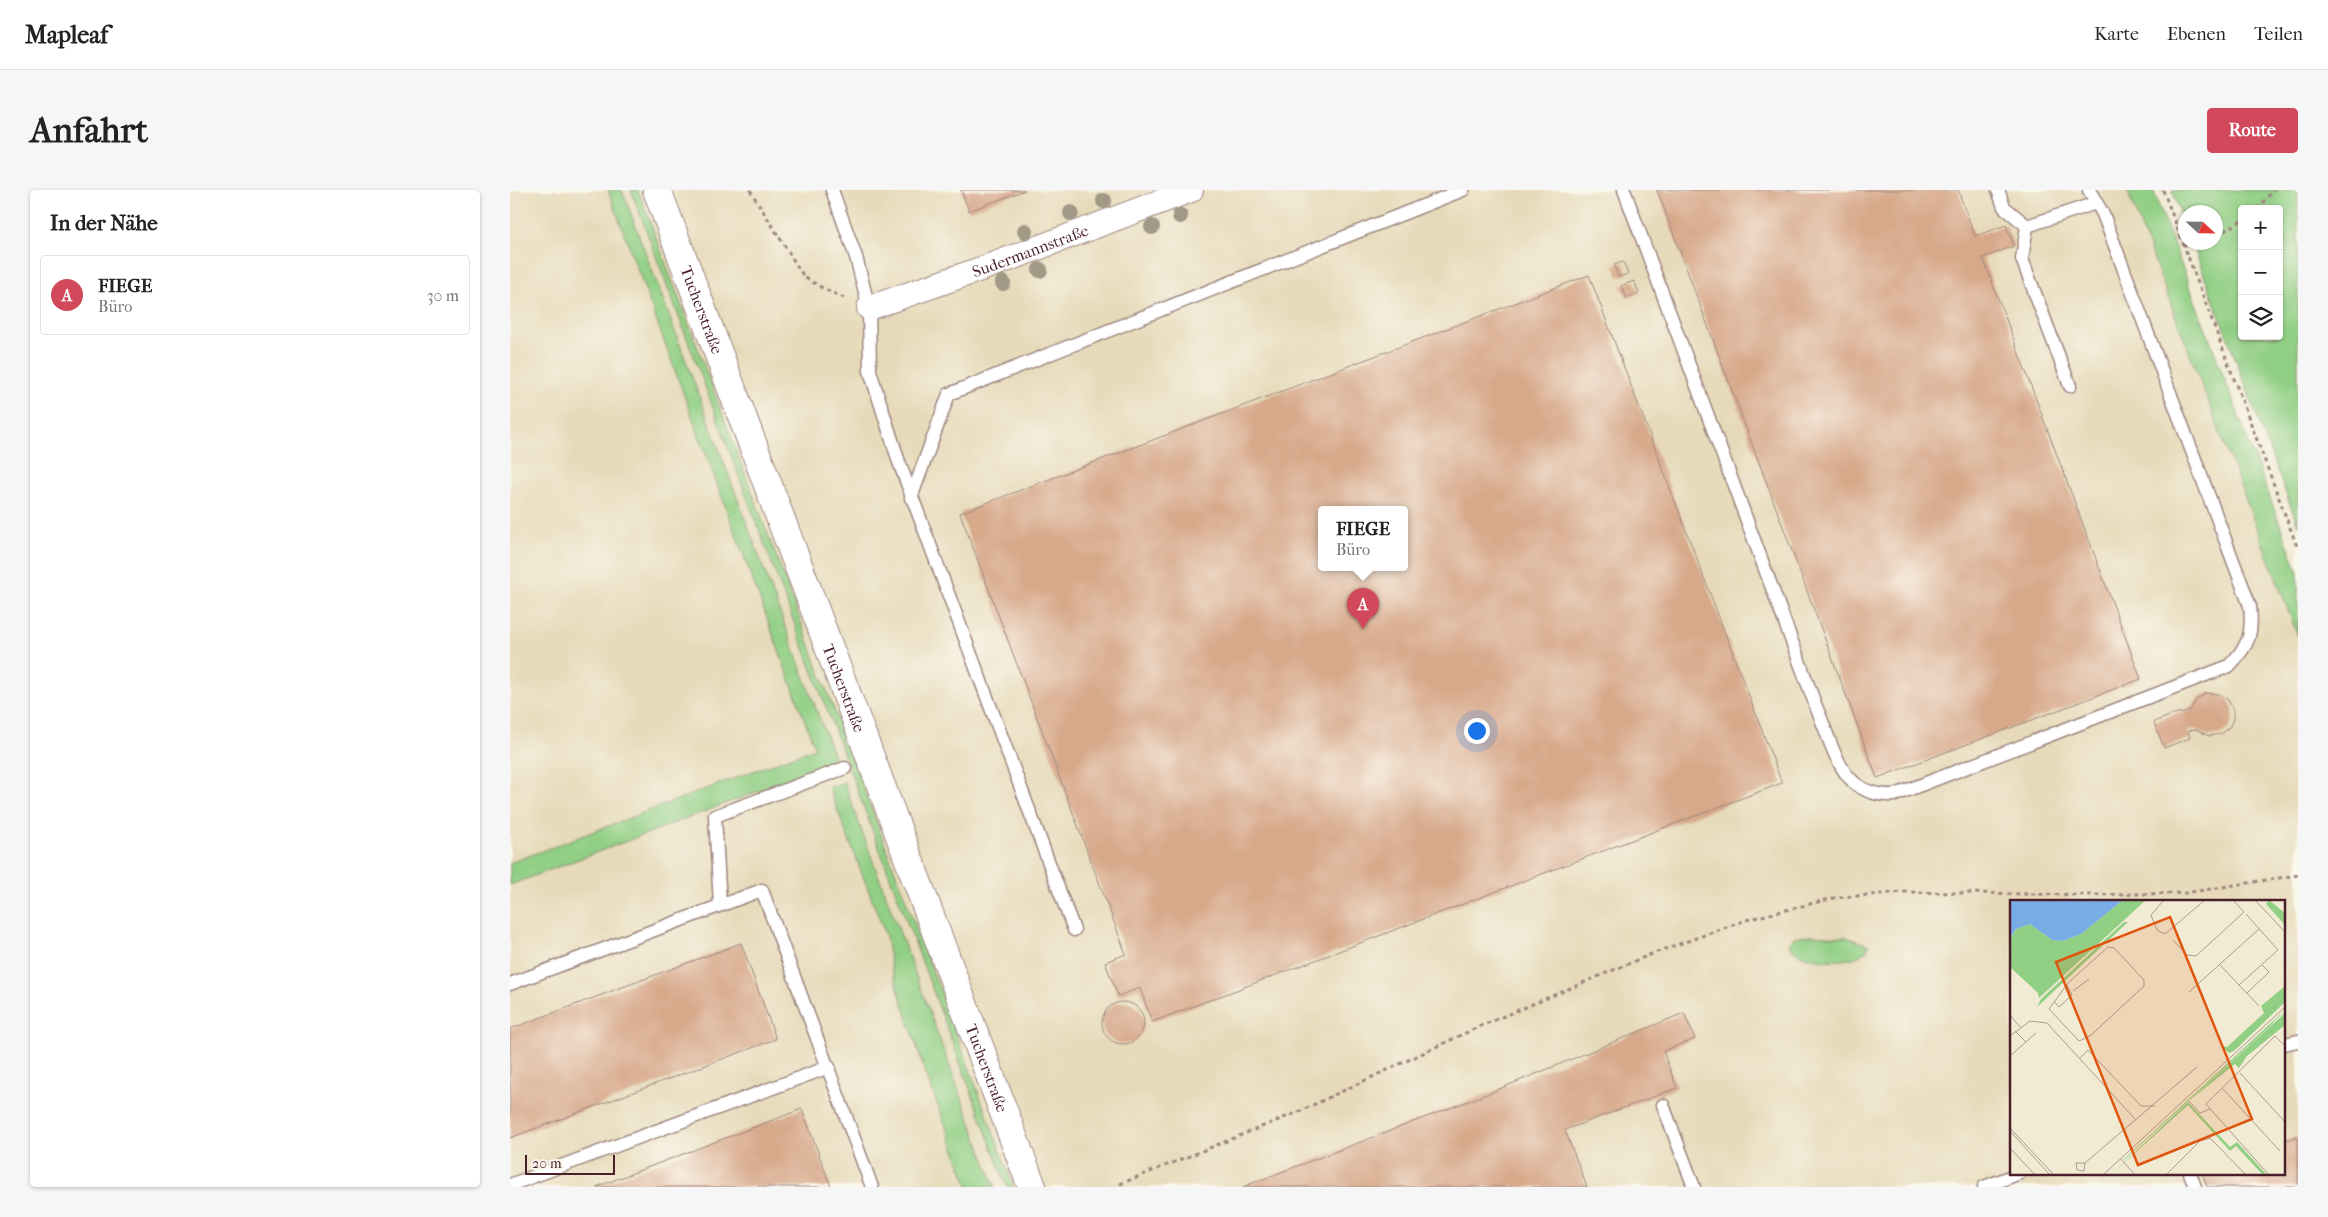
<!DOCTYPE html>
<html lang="de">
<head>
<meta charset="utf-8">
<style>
  body { margin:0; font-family:"IM FELL French Canon",serif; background:#f6f6f6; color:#222 }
  .controls { position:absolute; right:15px; top:15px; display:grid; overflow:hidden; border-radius:5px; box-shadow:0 1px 4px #0004 }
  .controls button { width:45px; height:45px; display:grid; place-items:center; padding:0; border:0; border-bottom:1px solid #e0e0e0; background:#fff; color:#222; font:25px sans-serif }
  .compass { position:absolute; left:1668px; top:15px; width:45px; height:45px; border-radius:50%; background:#fff; box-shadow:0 1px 4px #0004; rotate:112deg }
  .scale { position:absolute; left:15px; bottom:12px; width:90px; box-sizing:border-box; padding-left:5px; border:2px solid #4a1f2b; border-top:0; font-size:14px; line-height:18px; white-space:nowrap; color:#4a1f2b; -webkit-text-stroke:4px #fbf7ec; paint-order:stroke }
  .you { position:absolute; left:966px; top:540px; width:18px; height:18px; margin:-12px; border:4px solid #fff; border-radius:50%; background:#1a73e8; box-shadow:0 0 0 8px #1a73e833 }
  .badge { display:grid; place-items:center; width:32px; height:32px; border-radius:50%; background:#d1495b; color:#fff; font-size:16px; font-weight:700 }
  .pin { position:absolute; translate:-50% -41px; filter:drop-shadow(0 1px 2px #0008) }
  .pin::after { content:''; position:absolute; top:26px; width:18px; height:15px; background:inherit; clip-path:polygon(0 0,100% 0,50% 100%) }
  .popup { position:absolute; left:808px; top:316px; width:90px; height:65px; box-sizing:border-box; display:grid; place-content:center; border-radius:5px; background:#fff; filter:drop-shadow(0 1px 4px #0005); font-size:16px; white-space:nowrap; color:#767676 }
  .popup b { font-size:19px; color:#222 }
  .popup::after { content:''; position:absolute; left:50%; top:100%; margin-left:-10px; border:10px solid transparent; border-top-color:#fff }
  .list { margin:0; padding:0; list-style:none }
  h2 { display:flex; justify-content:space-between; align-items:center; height:65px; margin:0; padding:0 20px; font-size:21px }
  h2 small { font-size:16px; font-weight:400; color:#767676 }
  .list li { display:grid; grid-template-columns:32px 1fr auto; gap:15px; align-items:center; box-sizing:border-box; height:80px; margin:0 10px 10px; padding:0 10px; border:1px solid #e0e0e0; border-radius:5px }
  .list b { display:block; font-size:19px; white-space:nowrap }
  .list p { margin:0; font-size:16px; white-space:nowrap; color:#767676 }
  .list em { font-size:16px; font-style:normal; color:#767676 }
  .icon { flex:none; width:28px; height:28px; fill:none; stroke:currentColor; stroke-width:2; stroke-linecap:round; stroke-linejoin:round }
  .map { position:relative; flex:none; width:1788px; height:997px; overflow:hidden; border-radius:5px }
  header { display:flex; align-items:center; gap:30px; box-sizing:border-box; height:70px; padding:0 25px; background:#fff; border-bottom:1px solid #e0e0e0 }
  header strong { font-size:24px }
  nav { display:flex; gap:28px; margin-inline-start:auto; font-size:18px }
  .intro { display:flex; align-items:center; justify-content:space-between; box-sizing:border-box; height:120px; padding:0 30px }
  h1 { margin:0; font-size:35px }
  .button { padding:12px 22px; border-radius:5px; background:#d1495b; color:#fff; font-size:18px; font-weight:700 }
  main { display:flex; gap:30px; padding:0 30px }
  aside { flex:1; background:#fff; border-radius:5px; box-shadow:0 1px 4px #0004 }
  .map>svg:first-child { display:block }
  .built { fill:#e6daba; fill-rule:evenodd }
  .green { fill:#91cf85; stroke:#6e7758; fill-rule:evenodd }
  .building { fill:#d7a88a; fill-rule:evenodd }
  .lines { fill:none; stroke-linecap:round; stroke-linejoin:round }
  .service-casing { stroke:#9e857f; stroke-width:15 }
  .minor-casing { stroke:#9e857f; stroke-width:26 }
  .secondary-casing { stroke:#9e857f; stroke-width:30 }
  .path { stroke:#9e857f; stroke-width:3; stroke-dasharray:4 4; stroke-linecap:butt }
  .service { stroke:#fff; stroke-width:12 }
  .minor { stroke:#fff; stroke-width:24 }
  .secondary { stroke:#fff; stroke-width:28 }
  .tree { fill:#a19885 }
  .labels { text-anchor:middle; stroke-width:5; stroke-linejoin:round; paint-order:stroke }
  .street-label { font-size:16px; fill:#4a1f2b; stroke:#fbf7ec }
  .inset-road { fill:none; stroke:#ae9990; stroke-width:1 }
  .view { fill:#e0560e; fill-opacity:0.15; stroke:#e0560e; stroke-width:2.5 }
  .inset-edge { fill:none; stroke:#4a1f2b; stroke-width:2.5 }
</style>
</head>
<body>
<header>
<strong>Mapleaf</strong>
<nav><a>Karte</a><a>Ebenen</a><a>Teilen</a></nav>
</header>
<div class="intro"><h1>Anfahrt</h1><a class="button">Route</a></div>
<main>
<aside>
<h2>In der Nähe<small></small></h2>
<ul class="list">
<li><span class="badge">A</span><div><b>FIEGE</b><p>Büro</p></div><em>30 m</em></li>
</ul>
</aside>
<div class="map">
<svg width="1788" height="997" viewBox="0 0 1788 997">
  <rect width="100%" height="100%" fill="#fbf7ec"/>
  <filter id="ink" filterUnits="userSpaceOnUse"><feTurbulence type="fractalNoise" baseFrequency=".02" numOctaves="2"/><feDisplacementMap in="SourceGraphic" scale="10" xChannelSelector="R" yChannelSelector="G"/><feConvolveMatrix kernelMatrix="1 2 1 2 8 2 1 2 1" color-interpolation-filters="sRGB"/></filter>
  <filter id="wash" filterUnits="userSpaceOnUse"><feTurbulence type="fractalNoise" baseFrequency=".0096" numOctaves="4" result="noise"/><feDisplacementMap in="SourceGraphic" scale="20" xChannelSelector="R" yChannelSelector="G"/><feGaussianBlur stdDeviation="1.12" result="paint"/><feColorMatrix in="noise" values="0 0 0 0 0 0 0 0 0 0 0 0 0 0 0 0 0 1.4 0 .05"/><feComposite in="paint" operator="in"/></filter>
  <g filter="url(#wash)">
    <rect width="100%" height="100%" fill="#f1ebd3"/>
    <path class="built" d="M0,0H1617L1788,446V997H0ZM812,320H894V378H812ZM1502,711H1774V983H1502Z"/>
    <g class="green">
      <polygon points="98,0 112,0 326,572 0,695 0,673 305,558"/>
      <polygon points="121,0 128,0 504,997 497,997"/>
      <polygon points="1617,0 1643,0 1788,382 1788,446"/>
      <path d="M1662,0H1788V336L1682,53L1706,52V22H1676L1675,36ZM1732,19H1769V146H1732Z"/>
      <polygon points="334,592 348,631 485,997 459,997 414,879 381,777 376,746 319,598"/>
      <path d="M1301,745L1336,747L1359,755C1353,778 1288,773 1279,755L1284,747Z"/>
    </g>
    <g id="blocks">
      <g class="building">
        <polygon points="451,0 515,0 459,21"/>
        <polygon points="1147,0 1448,0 1465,46 1496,35 1504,56 1473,68 1631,489 1367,588"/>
        <polygon points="1113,72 1118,84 1108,87 1104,75"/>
        <path d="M1079,85L1272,593L642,832L630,798L608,806L595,772L616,764L450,323ZM812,320H894V378H812Z"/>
        <polygon points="1124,91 1129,103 1117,108 1111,96"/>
        <polygon points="1696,503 1709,504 1718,510 1723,519 1723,529 1719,538 1711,544 1699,546 1685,539 1678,541 1680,548 1654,558 1644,532 1670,522 1671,524 1680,520 1687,509"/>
        <polygon points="231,753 266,849 0,948 0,839"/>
        <circle cx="613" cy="833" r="21"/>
        <polygon points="1174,823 1185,849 1153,861 1167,898 1055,940 1077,997 732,997 977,904"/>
        <polygon points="292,919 321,997 86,997"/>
        <polygon points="1788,946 1788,997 1697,997 1692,983 1774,983 1774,951"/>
      </g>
    </g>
  </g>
  <g filter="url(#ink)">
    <use href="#blocks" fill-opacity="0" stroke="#9e857f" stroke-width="1"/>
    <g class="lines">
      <defs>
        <g id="service">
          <polyline points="322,0 346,67 359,118 360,181 389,272 564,740"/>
          <path d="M1114,0L1307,519C1325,560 1331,608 1385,605L1719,476C1739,455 1743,445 1740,416L1593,24L1579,0"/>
          <polyline points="1488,0 1494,17 1517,36 1586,13"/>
          <polyline points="1517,36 1512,69 1560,196"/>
          <polyline points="401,308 439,204 953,0"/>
          <polyline points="210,715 205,626 335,578"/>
          <polyline points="0,794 252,700 362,997"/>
          <polyline points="1774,854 1788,851"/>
          <polyline points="1153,915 1184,997"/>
          <polyline points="1680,983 1685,997"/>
          <polyline points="0,995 319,877"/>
          <polyline points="1474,997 1510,983"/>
        </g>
        <g id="minor">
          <path id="s1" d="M359,118L485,74L681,0"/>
        </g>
        <g id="secondary">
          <path id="s2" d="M147,0L522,997"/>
        </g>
      </defs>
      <use href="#service" class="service-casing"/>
      <use href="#minor" class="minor-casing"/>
      <use href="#secondary" class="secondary-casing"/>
      <g class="path">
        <polyline points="240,0 294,87 314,99 334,108"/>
        <polyline points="1653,0 1788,359"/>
        <polyline points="1747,19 1764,0"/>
        <polyline points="1706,42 1716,40 1732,30"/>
        <polyline points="1674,56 1680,52"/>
        <polyline points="610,994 786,923 966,838 1139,765 1236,730 1324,708 1393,702 1584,705 1675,703 1788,685"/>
      </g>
      <use href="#service" class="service"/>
      <use href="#minor" class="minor"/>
      <use href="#secondary" class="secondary"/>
    </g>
    <g class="tree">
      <circle cx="594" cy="11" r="8"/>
      <circle cx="561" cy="23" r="8"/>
      <circle cx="670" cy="26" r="8"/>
      <circle cx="642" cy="37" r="8"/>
      <circle cx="515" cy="41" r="8"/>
      <circle cx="530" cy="80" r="8"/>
      <circle cx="493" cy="93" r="8"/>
    </g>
  </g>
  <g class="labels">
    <g class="street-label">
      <text dy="6" stroke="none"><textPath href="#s1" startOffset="171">Sudermannstraße</textPath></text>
      <text dy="6" stroke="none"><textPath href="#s2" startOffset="128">Tucherstraße</textPath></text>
      <text dy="6" stroke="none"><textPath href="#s2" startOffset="532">Tucherstraße</textPath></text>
      <text dy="6" stroke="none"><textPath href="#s2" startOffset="938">Tucherstraße</textPath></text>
    </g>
  </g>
  <g transform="translate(1500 710)">
    <rect width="275" height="275" fill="#f1ebd3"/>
    <path d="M113,0H136L29,98L28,93L0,67V38L6,29L20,24L42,40L53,41L71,34ZM259,0L275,13V25L256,4ZM114,22H118L27,107L31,99ZM275,86V102L224,151L219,153L211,146L217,147L254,113L251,106ZM275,110L260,126L114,260V259ZM275,113V125L237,156L229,168L225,164L180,200ZM178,202L220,247L227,242L257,275H253L226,246L220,251L178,205L101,275Z" fill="#91cf85"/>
    <path d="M0,0H113L71,34L53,41L42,40L20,24L6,29L0,38Z" fill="#78ace5"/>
    <path class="inset-road" d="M154,0L141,15L147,30L155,34L195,0M245,0L275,32M163,40L177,55L186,56L234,12L223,0M98,47L104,48L134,80V86L80,136L69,141L39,109L58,83ZM210,65L229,85L268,50L236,14M229,85L249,106M63,91L79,79M179,92L249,29M237,93L259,72L252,65M44,101L49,107L62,95L57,85M0,115L10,127M5,131L16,142M0,136L20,121L37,123L125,219M0,156L26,133M70,158L78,150L131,206H145M230,173L275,222M213,189L270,251M179,201L190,213L200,209M0,228L44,275M0,231L40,275M0,248L25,275M111,259L125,275M75,263H66L67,270L74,271L75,263L187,167M93,275L275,107M156,275L190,241L200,238L236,275M259,275L196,204L265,136L275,146"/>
    <path class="view" d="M160,17L242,219L128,265L46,62Z"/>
    <rect width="275" height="275" class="inset-edge"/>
  </g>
</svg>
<div class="controls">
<button>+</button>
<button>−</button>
<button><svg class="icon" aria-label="layers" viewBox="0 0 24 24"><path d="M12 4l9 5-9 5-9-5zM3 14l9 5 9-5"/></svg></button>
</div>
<svg class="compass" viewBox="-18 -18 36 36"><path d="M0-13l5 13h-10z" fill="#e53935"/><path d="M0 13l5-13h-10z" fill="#767676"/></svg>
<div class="scale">20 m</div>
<div class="you"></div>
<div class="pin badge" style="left:853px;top:439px">A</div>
<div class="popup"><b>FIEGE</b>Büro</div>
</div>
</main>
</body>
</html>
